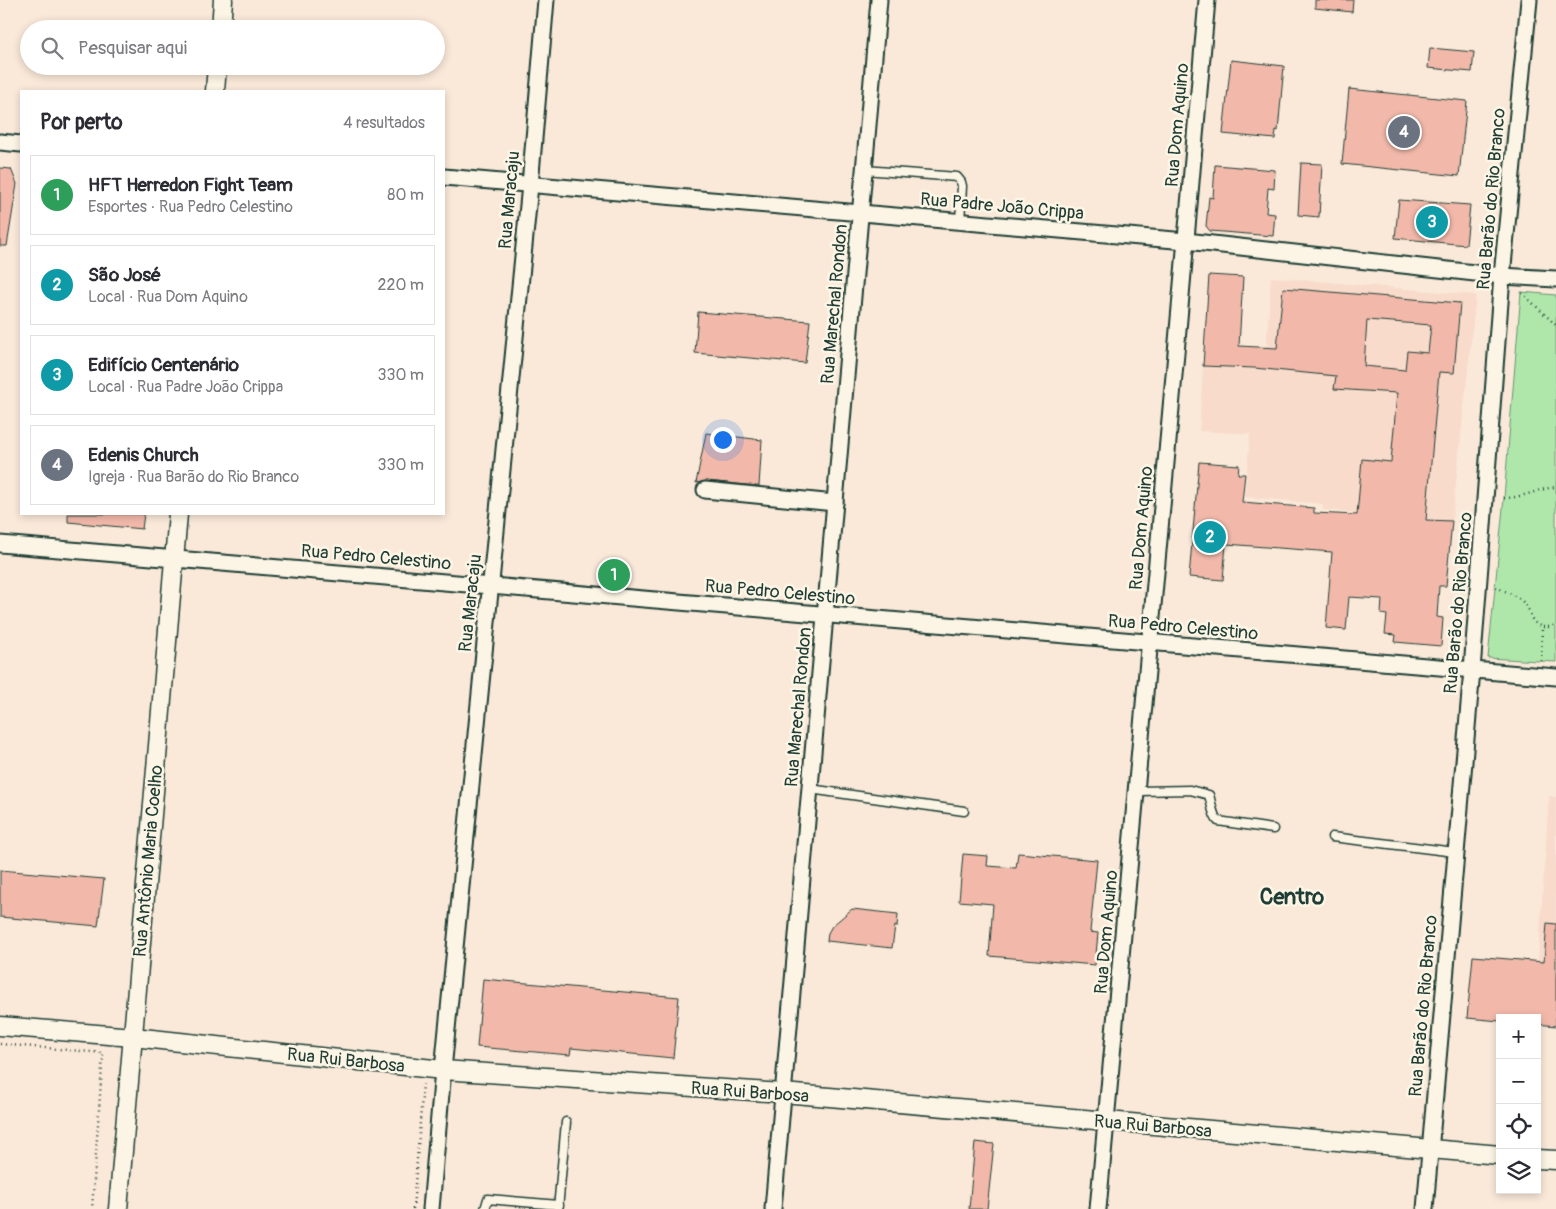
<!DOCTYPE html>
<html lang="pt">
<head>
<meta charset="utf-8">
<style>
  body { margin:0; font-family:Pangolin,sans-serif; background:#f7f7f7; color:#2b2b33 }
  .controls { position:absolute; right:15px; bottom:15px; display:grid; overflow:hidden; border-radius:0px; box-shadow:0 2px 8px #0003 }
  .controls button { width:45px; height:45px; display:grid; place-items:center; padding:0; border:0; border-bottom:1px solid #e1e1e2; background:#fff; color:#2b2b33; font:25px sans-serif }
  .you { position:absolute; left:722px; top:439px; width:18px; height:18px; margin:-12px; border:4px solid #fff; border-radius:50%; background:#1a73e8; box-shadow:0 0 0 8px #1a73e833 }
  .badge { display:grid; place-items:center; width:32px; height:32px; border-radius:50%; background:#1f3d34; color:#fff; font-size:16px; font-weight:700 }
  .pin { position:absolute; translate:-50% -50%; border:2px solid #fff; box-shadow:0 1px 5px #0006 }
  .list { margin:0; padding:0; list-style:none }
  h2 { display:flex; justify-content:space-between; align-items:center; height:65px; margin:0; padding:0 20px; font-size:21px }
  h2 small { font-size:16px; font-weight:400; color:#7c7c81 }
  .list li { display:grid; grid-template-columns:32px 1fr auto; gap:15px; align-items:center; box-sizing:border-box; height:80px; margin:0 10px 10px; padding:0 10px; border:1px solid #e1e1e2; border-radius:0px }
  .list b { display:block; font-size:19px; white-space:nowrap }
  .list p { margin:0; font-size:16px; white-space:nowrap; color:#7c7c81 }
  .list em { font-size:16px; font-style:normal; color:#7c7c81 }
  .icon { flex:none; width:28px; height:28px; fill:none; stroke:currentColor; stroke-width:2; stroke-linecap:round; stroke-linejoin:round }
  .map { position:relative; flex:none; width:1556px; height:1209px; overflow:hidden }
  .search { position:absolute; background:#fff; box-shadow:0 2px 8px #0003; left:20px; top:20px; width:425px; height:55px; display:flex; align-items:center; gap:12px; box-sizing:border-box; padding:0 18px; border-radius:28px; color:#7c7c81; font-size:19px }
  .panel { position:absolute; background:#fff; box-shadow:0 2px 8px #0003; left:20px; top:90px; width:425px; height:425px; border-radius:0px }
  .map>svg:first-child { display:block }
  .built { fill:#f8dbcb }
  .green { fill:#afe7ab; stroke:#679270 }
  .building { fill:#f2b9aa; stroke:#1f3d34; fill-rule:evenodd }
  .lines { fill:none; stroke-linecap:round; stroke-linejoin:round }
  .service-casing { stroke:#1f3d34; stroke-width:11 }
  .minor-casing { stroke:#1f3d34; stroke-width:19 }
  .tertiary-casing { stroke:#1f3d34; stroke-width:21 }
  .path { stroke:#1f3d34; stroke-width:2.5; stroke-dasharray:1 4; stroke-linecap:butt }
  .service { stroke:#fcf5e5; stroke-width:8 }
  .minor { stroke:#fcf5e5; stroke-width:15 }
  .tertiary { stroke:#fcf5e5; stroke-width:18 }
  .labels { text-anchor:middle; stroke-width:5; stroke-linejoin:round; paint-order:stroke }
  .street-label { font-size:18px; fill:#1f3d34; stroke:#fcf5e5 }
  .district-label { font-size:22px; font-weight:bold; fill:#1f3d34; stroke:#fcf5e5 }
</style>
</head>
<body>
<div class="map">
<svg width="1556" height="1209" viewBox="0 0 1556 1209">
  <rect width="100%" height="100%" fill="#fae9d9"/>
  <filter id="ink" filterUnits="userSpaceOnUse"><feTurbulence type="fractalNoise" baseFrequency=".02" numOctaves="2"/><feDisplacementMap in="SourceGraphic" scale="10" xChannelSelector="R" yChannelSelector="G"/><feConvolveMatrix kernelMatrix="1 2 1 2 8 2 1 2 1" color-interpolation-filters="sRGB"/></filter>
  <g filter="url(#ink)">
    <g class="built">
      <polygon points="1271,277 1476,295 1452,521 1323,510 1323,504 1245,497 1250,434 1199,431 1203,366 1265,369"/>
      <polygon points="1549,796 1556,797 1556,963 1538,961"/>
    </g>
    <polygon class="green" points="1521,292 1556,295 1556,662 1488,658 1504,498"/>
    <g class="building">
      <polygon points="1315,0 1353,0 1352,12 1315,8"/>
      <polygon points="1430,48 1474,52 1472,72 1428,68"/>
      <polygon points="1231,60 1284,66 1278,131 1276,130 1275,139 1223,134"/>
      <polygon points="1349,89 1467,101 1459,176 1342,164"/>
      <polygon points="1301,163 1322,164 1319,217 1298,215"/>
      <polygon points="1215,165 1275,170 1274,189 1268,188 1266,213 1275,214 1273,236 1210,231 1206,226 1209,197 1213,198"/>
      <polygon points="0,168 11,169 17,184 7,246 0,246"/>
      <polygon points="1399,200 1470,205 1466,245 1395,238"/>
      <path d="M1209,275L1243,277L1239,346L1277,348L1283,288L1460,303L1454,373L1439,372L1426,520L1452,521L1446,586H1439L1437,617L1443,618L1441,646L1395,642L1396,635L1385,634L1387,615L1381,614L1382,599L1349,597L1346,630L1326,628L1332,552L1226,544L1223,580L1189,577L1199,462L1239,465L1238,474H1245L1242,502L1314,508V513L1357,515L1362,459L1391,462L1397,393L1334,389L1336,376L1254,368L1203,366ZM1367,320L1431,325L1428,353L1407,351L1405,370L1364,366Z"/>
      <polygon points="698,312 810,321 805,363 695,353"/>
      <polygon points="706,433 762,440 759,486 706,481 696,483"/>
      <polygon points="68,514 144,514 142,529 68,522"/>
      <polygon points="1018,853 1097,860 1090,932 1098,933 1095,965 989,956 993,904 959,901 963,854 988,856 987,866 1016,868"/>
      <polygon points="0,870 104,879 98,926 0,917"/>
      <polygon points="852,909 898,914 897,927 895,926 892,948 827,941 828,933 832,926"/>
      <polygon points="1547,923 1556,924 1556,1026 1537,1024 1537,1018 1500,1018 1500,1021 1467,1018 1473,956 1544,962"/>
      <polygon points="483,979 679,997 673,1058 571,1048 570,1055 477,1047"/>
      <polygon points="975,1142 994,1144 987,1209 969,1209"/>
    </g>
    <g class="lines">
      <defs>
        <g id="service">
          <polyline points="864,170 957,177 961,182 962,186 960,222"/>
          <polyline points="810,789 964,811"/>
          <path d="M1138,791L1190,790L1209,795C1212,804 1212,815 1218,821L1273,829"/>
          <polyline points="1332,837 1455,852"/>
          <polyline points="485,1209 488,1199 559,1205"/>
          <polyline points="558,1209 566,1122"/>
        </g>
        <g id="minor">
          <polyline points="0,142 21,144"/>
          <polyline points="444,177 1186,241 1502,276 1556,279"/>
          <polyline points="705,490 835,503"/>
          <polyline points="0,544 1556,677"/>
          <polyline points="431,1209 443,1070 530,185 546,0"/>
          <polyline points="773,1209 879,0"/>
          <path d="M1098,1209C1138,806 1171,403 1207,0"/>
          <polyline points="1425,1209 1472,670 1502,276 1529,0"/>
        </g>
        <g id="tertiary">
          <polyline points="221,29 223,0"/>
          <polyline points="215,91 217,66"/>
          <polyline points="0,1026 133,1037 443,1070 783,1093 1500,1155"/>
          <polyline points="1537,1159 1556,1160"/>
          <polyline points="118,1209 178,514"/>
        </g>
      </defs>
      <use href="#service" class="service-casing"/>
      <use href="#minor" class="minor-casing"/>
      <use href="#tertiary" class="tertiary-casing"/>
      <g class="path">
        <polyline points="1522,293 1556,325"/>
        <path d="M1504,498C1523,498 1537,489 1556,487"/>
        <path d="M1496,587C1506,592 1520,596 1526,606C1533,615 1528,621 1542,627"/>
        <polyline points="1541,661 1542,627 1551,627 1556,624"/>
        <polyline points="0,1044 103,1053 92,1209"/>
        <polyline points="413,1209 423,1084"/>
      </g>
      <use href="#service" class="service"/>
      <use href="#minor" class="minor"/>
      <use href="#tertiary" class="tertiary"/>
    </g>
  </g>
  <g class="labels">
    <g class="street-label">
      <text transform="translate(1177 125) rotate(-85)" y="6">Rua Dom Aquino</text>
      <text transform="translate(1491 199) rotate(-85)" y="6">Rua Barão do Rio Branco</text>
      <text transform="translate(509 200) rotate(-85)" y="6">Rua Maracaju</text>
      <text transform="translate(1002 206) rotate(5)" y="6">Rua Padre João Crippa</text>
      <text transform="translate(834 304) rotate(-85)" y="6">Rua Marechal Rondon</text>
      <text transform="translate(1141 528) rotate(-85)" y="6">Rua Dom Aquino</text>
      <text transform="translate(376 557) rotate(5)" y="6">Rua Pedro Celestino</text>
      <text transform="translate(780 592) rotate(5)" y="6">Rua Pedro Celestino</text>
      <text transform="translate(470 603) rotate(-84)" y="6">Rua Maracaju</text>
      <text transform="translate(1458 603) rotate(-85)" y="6">Rua Barão do Rio Branco</text>
      <text transform="translate(1183 627) rotate(5)" y="6">Rua Pedro Celestino</text>
      <text transform="translate(798 707) rotate(-85)" y="6">Rua Marechal Rondon</text>
      <text transform="translate(148 861) rotate(-85)" y="6">Rua Antônio Maria Coelho</text>
      <text transform="translate(1106 932) rotate(-85)" y="6">Rua Dom Aquino</text>
      <text transform="translate(1423 1006) rotate(-85)" y="6">Rua Barão do Rio Branco</text>
      <text transform="translate(346 1060) rotate(6)" y="6">Rua Rui Barbosa</text>
      <text transform="translate(750 1092) rotate(4)" y="6">Rua Rui Barbosa</text>
      <text transform="translate(1153 1126) rotate(5)" y="6">Rua Rui Barbosa</text>
    </g>
    <g class="district-label">
      <text x="1292" y="904">Centro</text>
    </g>
  </g>
</svg>
<div class="controls">
<button>+</button>
<button>−</button>
<button><svg class="icon" aria-label="locate" viewBox="0 0 24 24"><circle cx="12" cy="12" r="6"/><path d="M12 2v4M12 18v4M2 12h4M18 12h4"/></svg></button>
<button><svg class="icon" aria-label="layers" viewBox="0 0 24 24"><path d="M12 4l9 5-9 5-9-5zM3 14l9 5 9-5"/></svg></button>
</div>
<div class="you"></div>
<div class="pin badge" style="left:614px;top:575px;background:#2e9e5b">1</div>
<div class="pin badge" style="left:1210px;top:537px;background:#0f9aa8">2</div>
<div class="pin badge" style="left:1432px;top:222px;background:#0f9aa8">3</div>
<div class="pin badge" style="left:1404px;top:132px;background:#6b7280">4</div>
<div class="search"><svg class="icon" aria-label="search" viewBox="0 0 24 24"><circle cx="10" cy="10" r="6"/><path d="M15 15l6 6"/></svg>Pesquisar aqui</div>
<section class="panel">
<h2>Por perto<small>4 resultados</small></h2>
<ul class="list">
<li><span class="badge" style="background:#2e9e5b">1</span><div><b>HFT Herredon Fight Team</b><p>Esportes · Rua Pedro Celestino</p></div><em>80 m</em></li>
<li><span class="badge" style="background:#0f9aa8">2</span><div><b>São José</b><p>Local · Rua Dom Aquino</p></div><em>220 m</em></li>
<li><span class="badge" style="background:#0f9aa8">3</span><div><b>Edifício Centenário</b><p>Local · Rua Padre João Crippa</p></div><em>330 m</em></li>
<li><span class="badge" style="background:#6b7280">4</span><div><b>Edenis Church</b><p>Igreja · Rua Barão do Rio Branco</p></div><em>330 m</em></li>
</ul>
</section>
</div>
</body>
</html>
